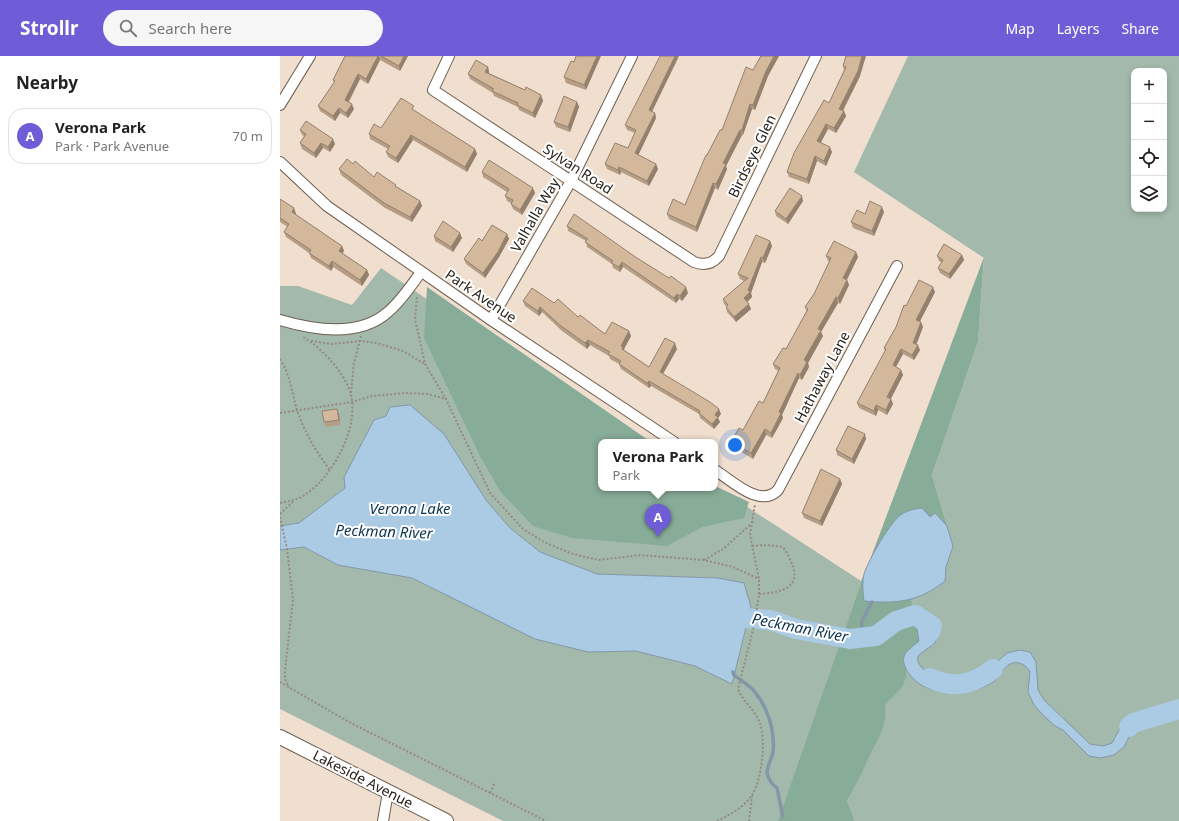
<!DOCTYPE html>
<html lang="en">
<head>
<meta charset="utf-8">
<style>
  body { margin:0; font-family:"Noto Sans",sans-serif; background:#f6f6f6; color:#222 }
  .controls { position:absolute; right:12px; top:12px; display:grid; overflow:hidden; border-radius:8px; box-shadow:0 2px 6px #0003 }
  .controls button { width:36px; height:36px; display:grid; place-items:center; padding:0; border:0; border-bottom:1px solid #e0e0e0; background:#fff; color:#222; font:20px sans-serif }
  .you { position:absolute; left:455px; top:389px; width:14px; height:14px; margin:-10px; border:3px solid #fff; border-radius:50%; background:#1a73e8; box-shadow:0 0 0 6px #1a73e833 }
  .badge { display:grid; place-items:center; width:26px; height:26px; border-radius:50%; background:#6e5dd7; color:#fff; font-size:13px; font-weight:700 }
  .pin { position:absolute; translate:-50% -33px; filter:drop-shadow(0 1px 2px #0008) }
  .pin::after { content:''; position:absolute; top:21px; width:14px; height:12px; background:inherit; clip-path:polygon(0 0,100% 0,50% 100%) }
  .popup { position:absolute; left:318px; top:383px; width:120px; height:52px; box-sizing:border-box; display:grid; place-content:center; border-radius:8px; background:#fff; filter:drop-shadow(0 1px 3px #0005); font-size:13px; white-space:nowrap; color:#767676 }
  .popup b { font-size:15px; color:#222 }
  .popup::after { content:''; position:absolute; left:50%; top:100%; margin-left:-8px; border:8px solid transparent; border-top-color:#fff }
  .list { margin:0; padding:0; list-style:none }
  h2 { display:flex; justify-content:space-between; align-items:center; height:52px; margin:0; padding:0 16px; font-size:17px }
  h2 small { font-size:13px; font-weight:400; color:#767676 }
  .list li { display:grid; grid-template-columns:26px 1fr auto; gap:12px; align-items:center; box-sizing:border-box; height:56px; margin:0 8px 8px; padding:0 8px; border:1px solid #e0e0e0; border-radius:16px }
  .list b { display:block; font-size:15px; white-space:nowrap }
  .list p { margin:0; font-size:13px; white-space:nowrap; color:#767676 }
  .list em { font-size:13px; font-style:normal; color:#767676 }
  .icon { flex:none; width:22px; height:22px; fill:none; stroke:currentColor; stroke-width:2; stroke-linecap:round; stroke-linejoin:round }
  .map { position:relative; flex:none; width:899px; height:765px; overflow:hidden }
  header { display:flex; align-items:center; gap:24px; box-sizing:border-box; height:56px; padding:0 20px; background:#6e5dd7; color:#fff }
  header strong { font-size:19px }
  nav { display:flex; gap:22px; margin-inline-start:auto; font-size:14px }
  .search { width:280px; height:36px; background:#f6f6f6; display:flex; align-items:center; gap:10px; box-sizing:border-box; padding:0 14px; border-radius:22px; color:#767676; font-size:15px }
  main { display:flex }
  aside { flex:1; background:#fff }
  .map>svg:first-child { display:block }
  .green { fill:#a2b9ac; fill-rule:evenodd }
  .forest { fill:#87ac98 }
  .water { fill:#abcae4; stroke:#8397a8 }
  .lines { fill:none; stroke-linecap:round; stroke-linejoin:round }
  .stream { stroke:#8397a8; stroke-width:3.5 }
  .river { stroke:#abcae4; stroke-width:20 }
  .minor-casing { stroke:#6d5f50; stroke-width:12 }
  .secondary-casing { stroke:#6d5f50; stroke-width:16 }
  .path { stroke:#968a7f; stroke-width:2; stroke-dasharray:2 2; stroke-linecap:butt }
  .minor { stroke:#fff; stroke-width:10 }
  .secondary { stroke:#fff; stroke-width:14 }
  .wall { fill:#b69e86 }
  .shaded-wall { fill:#94816d }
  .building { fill:#d4b89c; stroke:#94816d }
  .labels { text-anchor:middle; stroke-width:4; stroke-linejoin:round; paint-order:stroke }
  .street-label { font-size:14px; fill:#27211b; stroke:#fff }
  .water-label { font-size:15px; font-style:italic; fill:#0d334e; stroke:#fff }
</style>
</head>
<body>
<header>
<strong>Strollr</strong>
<div class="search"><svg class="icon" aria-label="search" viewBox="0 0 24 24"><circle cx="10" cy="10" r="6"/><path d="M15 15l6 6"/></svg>Search here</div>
<nav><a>Map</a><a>Layers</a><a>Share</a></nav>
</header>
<main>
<aside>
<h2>Nearby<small></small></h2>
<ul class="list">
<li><span class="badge">A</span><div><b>Verona Park</b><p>Park · Park Avenue</p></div><em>70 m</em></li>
</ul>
</aside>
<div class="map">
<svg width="899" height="765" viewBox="0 0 899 765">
  <rect width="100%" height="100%" fill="#f0dfcf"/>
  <path class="green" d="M628,0H899V765H575L567,744L498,765H223L0,653V494L24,491L58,509L132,522L193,551L308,596L356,595L415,610L452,628L471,551L438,522L317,518L260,496L229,471L206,444L106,360L65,432L19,467L0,470V230H18L72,249L101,212L253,315L321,386V432H435V430L581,525L584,518L665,525L666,511L673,490L652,419L698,286L704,202L574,116ZM854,15H884V153H854Z"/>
  <g class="forest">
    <path d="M704,201L698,286L652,419L673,490L666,511L665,525L654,533L631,544L639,585L625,598L626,620L623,630L605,649C608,671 596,686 587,705C581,719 575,731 567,744L575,765H498L582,525Z"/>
    <polygon points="147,231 371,386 321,386 321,432 435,432 435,430 469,446 464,462 422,471 387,490 292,482 253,470 220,435 200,400 144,282"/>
  </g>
  <g class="water">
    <polygon points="130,349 164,378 206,444 229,471 260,496 317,518 438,522 464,527 471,551 452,628 415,610 356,595 308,596 255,583 132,522 58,509 24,491 0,494 0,470 19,467 65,432 64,421 94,364 106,360 110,351"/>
    <path d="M642,452L650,461L655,457L667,470L673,490L666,511L665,525C639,546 616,548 584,545C583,537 582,527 584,518C588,505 611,464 622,458C628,454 635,453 642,452Z"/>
    <path d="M643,555C650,558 653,561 655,568C661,591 652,587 638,600C633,616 672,629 683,629L711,611L727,597L740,594L750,596L756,606L758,634L764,644L810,688L823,690L832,687L843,667L850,662L876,661L899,651V657L885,662L871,670L853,673L844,691L834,699L820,702L809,700L783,674L775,670L763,659L754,649L748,636L750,616C747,611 744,608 739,607C725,604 722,620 713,626C704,632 693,635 682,636C671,638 653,635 643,630C633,625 619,609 625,598C628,593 635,589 639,585L634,556Z"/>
  </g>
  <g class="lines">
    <g class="stream">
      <polyline points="581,582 582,565 592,546"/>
      <path d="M453,616L454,619C460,624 469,629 474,635C488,651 495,675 493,696C492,703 487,709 487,717C488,723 492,728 497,732L503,761"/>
    </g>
    <g class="river">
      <polyline points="441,560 490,564 516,573 570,583 596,580 616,565 635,559 652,570 650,576"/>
      <path d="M650,622C673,633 693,629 713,613"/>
      <polyline points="849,671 853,667 899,653"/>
    </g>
    <defs>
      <g id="minor">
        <path d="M169,0L153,34L414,206C424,210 432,208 439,200L536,0"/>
        <polyline points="0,49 30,0"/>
        <polyline points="0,106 47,150 211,264 394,386"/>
        <path d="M0,264C34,274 79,282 108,256C121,245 131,230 141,216"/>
        <polyline points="211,264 291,125 352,0"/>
        <path d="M435,414C451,424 480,453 498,434L617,210"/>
        <polyline points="103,765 108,736"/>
      </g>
      <polyline id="secondary" points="0,681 166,765"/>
    </defs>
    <use href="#minor" class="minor-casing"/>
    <use href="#secondary" class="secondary-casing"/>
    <g class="path">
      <polyline points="137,241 135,263 145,308 166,343 210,437 243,473 264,486 290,497 309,502 319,504 360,499 424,504 453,511 479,523"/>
      <polyline points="31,285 52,288 81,285 96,287 123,295 145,308"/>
      <path d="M0,303C10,318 12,337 17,354C24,375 36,396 50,414"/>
      <polyline points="71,337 74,307 81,280"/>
      <polyline points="0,357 72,346 92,340 126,337 148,338 166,343"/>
      <path d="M0,447C9,445 18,444 26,438C53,420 79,372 71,339C66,318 41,291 23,281"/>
      <polyline points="0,458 14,445"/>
      <polyline points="0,461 7,493 13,544 5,614 5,623 9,631"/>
      <path d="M472,490L487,489L503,491C524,523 516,536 479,538"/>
      <polyline points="424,504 443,493 470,469"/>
      <polyline points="0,626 69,666 266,765"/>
      <polyline points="210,737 215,726"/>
      <path d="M437,765C450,759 464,751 472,739C482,724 486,685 480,667C475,654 463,646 458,633L474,570L479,538V523L470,479L475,448"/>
      <polyline points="469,765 472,740"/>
    </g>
    <use href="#minor" class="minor"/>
    <use href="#secondary" class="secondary"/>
  </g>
  <g class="wall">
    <polygon points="65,0 128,0 120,15 100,4 88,28 80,23 69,46 74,53 68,62 60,57 55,65 40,55 38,50 54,27 53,24"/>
    <polygon points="296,0 306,34 286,27 284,21 294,6"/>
    <polygon points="480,0 499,0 488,20 475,54 472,53 463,79 462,79 446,110 447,113 438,134 435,132 417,176 389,163 387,158 405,149 427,99 442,74 480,1"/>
    <polygon points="566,0 580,20 563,55 564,55 566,60 556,77 548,73 541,86 552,96 546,110 537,105 529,128 509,121 507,116 549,47 564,14 563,10"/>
    <polygon points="398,2 372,56 375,57 376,62 358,99 376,108 378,113 369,130 341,116 340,119 327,113 325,108 348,92 355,77 347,74 345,69"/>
    <polygon points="208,11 209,16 209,17 245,34 261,39 263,45 255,62 239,54 238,51 214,40 213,37 190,23 188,18"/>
    <polygon points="297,46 299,51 290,76 276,71 274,66"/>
    <polygon points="135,55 195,93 197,98 187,116 133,84 118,107 108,101 106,96 108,93 90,83 89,78"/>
    <polygon points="20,74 55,88 50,96 43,92 36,102 22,93 20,87 24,80 22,79"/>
    <polygon points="73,108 94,121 117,131 140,145 142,150 132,166 105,152 61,119 59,113"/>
    <polygon points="202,116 255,137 242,159 233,153 231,148 231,147 227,145 225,140 227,136 203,121"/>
    <polygon points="0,143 14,152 16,158 15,158 62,190 64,195 62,197 87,214 89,219 82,230 53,211 51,215 31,202 29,197 6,181 4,176 8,171 0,166"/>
    <polygon points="523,145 508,168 496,160 495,155"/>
    <polygon points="604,156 594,180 573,172 571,166 585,158"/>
    <polygon points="287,170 408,237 402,245 399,243 396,247 343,211 340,216 333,212 332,208 307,191 306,185 288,175"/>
    <polygon points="227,178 229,183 219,201 205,222 186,208 184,203 202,185"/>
    <polygon points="154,180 182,182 173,196 155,185"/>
    <polygon points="490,185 492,190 485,207 482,206 471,237 472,241 467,246 471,253 456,266 447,256 446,251 446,250 444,248 443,243 464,225 460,223 458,218"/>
    <polygon points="576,196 578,201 567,224 569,229 560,248 558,247 541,276 543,280 528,307 529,311 522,324 519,322 502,359 503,362 492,382 486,379 473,403 453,391 451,386 463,374 483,347 498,315 495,313 493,308 506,293 527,256 525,251 534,238 550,206 548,205 546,200"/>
    <polygon points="682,199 684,204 670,223 660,217 658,212 662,207 659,205 657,200"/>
    <polygon points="655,236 640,265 643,271 636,288 640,294 634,304 623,298 616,311 621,314 623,319 611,343 613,348 607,359 598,354 596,360 579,352 577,347 605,295 604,292 616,271"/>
    <polygon points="243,245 274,247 298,261 325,278 349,275 351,280 344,293 344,294 369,311 397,293 383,318 441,358 438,362 440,366 434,373 420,362 419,358 371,330 369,332 341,313 339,308 330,303 329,300 310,289 307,293 282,275 262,256 259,260 245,250"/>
    <polygon points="59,358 60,369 46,371 44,366"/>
    <polygon points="586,383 574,408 557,399 556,394"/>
    <polygon points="560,423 562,428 542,470 524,462 522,457"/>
  </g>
  <g class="shaded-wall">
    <polygon points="98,0 99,0 100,4 88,28 86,23"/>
    <polygon points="124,0 128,0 120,15 119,10"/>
    <polygon points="317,0 321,0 306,34 304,29"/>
    <polygon points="395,0 399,0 370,59 369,54"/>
    <polygon points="494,0 499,0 488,20 475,54 473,49 486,15"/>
    <polygon points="582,0 586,0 580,20 561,58 559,53"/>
    <polygon points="208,11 209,16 207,21 205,16"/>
    <polygon points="78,18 80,23 67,48 65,44"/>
    <polygon points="261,39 263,45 255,62 253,57"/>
    <polygon points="297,46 299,51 290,76 288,71"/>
    <polygon points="72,48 74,53 68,62 66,57"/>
    <polygon points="470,48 472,53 463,79 462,74"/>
    <polygon points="59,52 60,57 55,65 53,60"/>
    <polygon points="564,55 566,60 556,77 554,72"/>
    <polygon points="375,57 376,62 357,102 355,97"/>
    <polygon points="546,68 548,73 539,90 537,85"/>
    <polygon points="460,74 462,79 446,110 447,113 438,134 436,128 443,107"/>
    <polygon points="131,79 133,84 118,107 116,102"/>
    <polygon points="53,83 55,88 50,96 48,91"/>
    <polygon points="41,87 43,92 36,102 34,97"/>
    <polygon points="550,91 552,96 546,110 544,105"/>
    <polygon points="195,93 197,98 187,116 185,111"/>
    <polygon points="535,100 537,105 529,128 527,123"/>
    <polygon points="376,108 378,113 369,130 367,125"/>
    <polygon points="339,111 341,116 340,119 338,114"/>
    <polygon points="433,127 435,132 417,176 416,171"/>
    <polygon points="253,132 255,137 242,159 240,154"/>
    <polygon points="522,140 523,145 508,168 506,163"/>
    <polygon points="140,145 142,150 132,166 130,161"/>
    <polygon points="602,151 604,156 594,180 592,175"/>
    <polygon points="14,152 16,158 14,161 12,156"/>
    <polygon points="180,177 182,182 173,196 171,191"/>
    <polygon points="227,178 229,183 219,201 205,222 203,217"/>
    <polygon points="490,185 492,190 485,207 483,202"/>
    <polygon points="62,190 64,195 61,200 59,195"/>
    <polygon points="576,196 578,201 565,227 563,222"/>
    <polygon points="682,199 684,204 670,223 669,218"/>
    <polygon points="481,201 482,206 471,237 472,241 466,247 464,242 468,234"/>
    <polygon points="52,205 53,211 51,215 49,210"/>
    <polygon points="342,206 343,211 340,216 339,211"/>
    <polygon points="87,214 89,219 82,230 80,224"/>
    <polygon points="567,224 569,229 560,248 558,242"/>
    <polygon points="406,231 408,237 402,245 400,240"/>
    <polygon points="653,231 655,236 638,269 636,264"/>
    <polygon points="397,238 399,243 396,247 394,242"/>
    <polygon points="556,241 558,247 541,276 543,280 528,307 529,311 522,324 520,319 524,304 538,273"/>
    <polygon points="469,248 471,253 456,266 454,261"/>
    <polygon points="260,251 262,256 259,260 258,255"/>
    <polygon points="641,266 643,271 635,292 633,287"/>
    <polygon points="349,275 351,280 344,293 345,296 343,294 341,290"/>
    <polygon points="308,284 310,289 307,293 305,287"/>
    <polygon points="395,287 397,293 381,321 380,316"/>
    <polygon points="638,289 640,294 634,304 632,299"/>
    <polygon points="621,293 623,298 614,314 613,309"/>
    <polygon points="621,314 623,319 609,346 607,341"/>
    <polygon points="518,317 519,322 502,359 503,362 492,382 491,377 499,356"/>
    <polygon points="369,325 371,330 369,332 367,327"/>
    <polygon points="611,343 613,348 607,359 606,354"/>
    <polygon points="596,349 598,354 596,360 594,355"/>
    <polygon points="57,353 59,358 60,369 59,364"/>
    <polygon points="439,353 441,358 438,362 440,366 434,373 432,368 435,359"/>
    <polygon points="485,373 486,379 473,403 471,397"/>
    <polygon points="585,378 586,383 574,408 572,403"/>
    <polygon points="560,423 562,428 542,470 540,465"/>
  </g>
  <g class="building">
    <polygon points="65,0 98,0 86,23 78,18 65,44 72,48 66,57 59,52 53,60 38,50 55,25 53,24"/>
    <polygon points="101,0 124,0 119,10"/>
    <polygon points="296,0 317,0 304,29 284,21 291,5 294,6"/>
    <polygon points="380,0 395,0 369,54 375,57 355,97 376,108 367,125 339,111 338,114 325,108 335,87 348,92 356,74 345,69"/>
    <polygon points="481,0 494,0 486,15 473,49 470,48 462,74 460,74 443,107 446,108 436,128 433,127 416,171 387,158 393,143 405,149 426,99 427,99 440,74 442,74 466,11 473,14"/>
    <polygon points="566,0 582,0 578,15 559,53 564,55 554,72 546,68 537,85 550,91 544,105 535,100 527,123 507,116 514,97 544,44 549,47 566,11 563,10"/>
    <polygon points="196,4 208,11 205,16 245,34 246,31 261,39 253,57 237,49 238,47 212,35 214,33 188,18"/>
    <polygon points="284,40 297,46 288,71 274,66"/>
    <polygon points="121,42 134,50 132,53 195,93 185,111 131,79 116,102 106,96 110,90 89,78 94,68 101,72"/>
    <polygon points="26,65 53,83 48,91 41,87 34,97 20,87 26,78 20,74"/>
    <polygon points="67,103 73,108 75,105 94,121 97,116 116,129 115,130 140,145 130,161 104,147 59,113"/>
    <polygon points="209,104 253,132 240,154 231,148 233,144 225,140 229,133 202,116"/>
    <polygon points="510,132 522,140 506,163 495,155"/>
    <polygon points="0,143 14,152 12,156 62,190 59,195 87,214 80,224 52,205 49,210 29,197 31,194 4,176 9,168 0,162"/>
    <polygon points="590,145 602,151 592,175 571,166 577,154 585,158"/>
    <polygon points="294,158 357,202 389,222 391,220 406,231 400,240 397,238 394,242 342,206 339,211 331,207 333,205 305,186 308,183 287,170"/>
    <polygon points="163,165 180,177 171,191 154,180"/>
    <polygon points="212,169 227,178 218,196 203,217 184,203 199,182 202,185"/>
    <polygon points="476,179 490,185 483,202 481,201 468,234 470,236 464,242 469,248 454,261 446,251 448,249 443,243 468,222 458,218"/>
    <polygon points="554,185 576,196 563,222 567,224 558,242 556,241 538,273 541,274 524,304 527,306 520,319 518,317 499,356 501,357 491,377 485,373 471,397 451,386 459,372 463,374 479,345 483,347 500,312 493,308 503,292 506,293 528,253 525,251 534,238 551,202 546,200"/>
    <polygon points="664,188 682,199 669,218 658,212 663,204 657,200"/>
    <polygon points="639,224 653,231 636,264 641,266 633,287 638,289 632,299 621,293 613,309 621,314 607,341 611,343 606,354 596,349 594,355 577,347 606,293 604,292 616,271 624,249 626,250"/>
    <polygon points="252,232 274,247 278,243 298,261 300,259 325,278 332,266 349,275 341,290 343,291 342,293 369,311 385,282 395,287 380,316 430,346 439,353 435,359 438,361 432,368 419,357 420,355 369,325 367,327 339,308 341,305 328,298 330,296 308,284 305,287 281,270 260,251 258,255 243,245"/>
    <polygon points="57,353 59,364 44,366 42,355"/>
    <polygon points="568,370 585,378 572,403 556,394"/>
    <polygon points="541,413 560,423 540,465 522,457"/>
  </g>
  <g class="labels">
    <g class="street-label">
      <text transform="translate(472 100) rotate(-64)" y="5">Birdseye Glen</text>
      <text transform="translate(298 113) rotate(33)" y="5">Sylvan Road</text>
      <text transform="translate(255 159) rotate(-60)" y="5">Valhalla Way</text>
      <text transform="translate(201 240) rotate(34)" y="5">Park Avenue</text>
      <text transform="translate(542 321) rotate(-62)" y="5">Hathaway Lane</text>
      <text transform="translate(83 723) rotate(27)" y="5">Lakeside Avenue</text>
    </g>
    <g class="water-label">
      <text x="130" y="458">Verona Lake</text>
      <text transform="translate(104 476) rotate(2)" y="5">Peckman River</text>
      <text transform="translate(520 572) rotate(11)" y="5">Peckman River</text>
    </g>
  </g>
</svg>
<div class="controls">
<button>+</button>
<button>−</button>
<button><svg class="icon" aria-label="locate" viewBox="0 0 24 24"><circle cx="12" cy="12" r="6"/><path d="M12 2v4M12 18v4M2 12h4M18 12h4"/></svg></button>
<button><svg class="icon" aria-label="layers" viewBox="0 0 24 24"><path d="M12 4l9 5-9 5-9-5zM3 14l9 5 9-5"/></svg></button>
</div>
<div class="you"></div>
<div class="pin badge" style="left:378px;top:481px">A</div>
<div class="popup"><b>Verona Park</b>Park</div>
</div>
</main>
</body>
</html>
